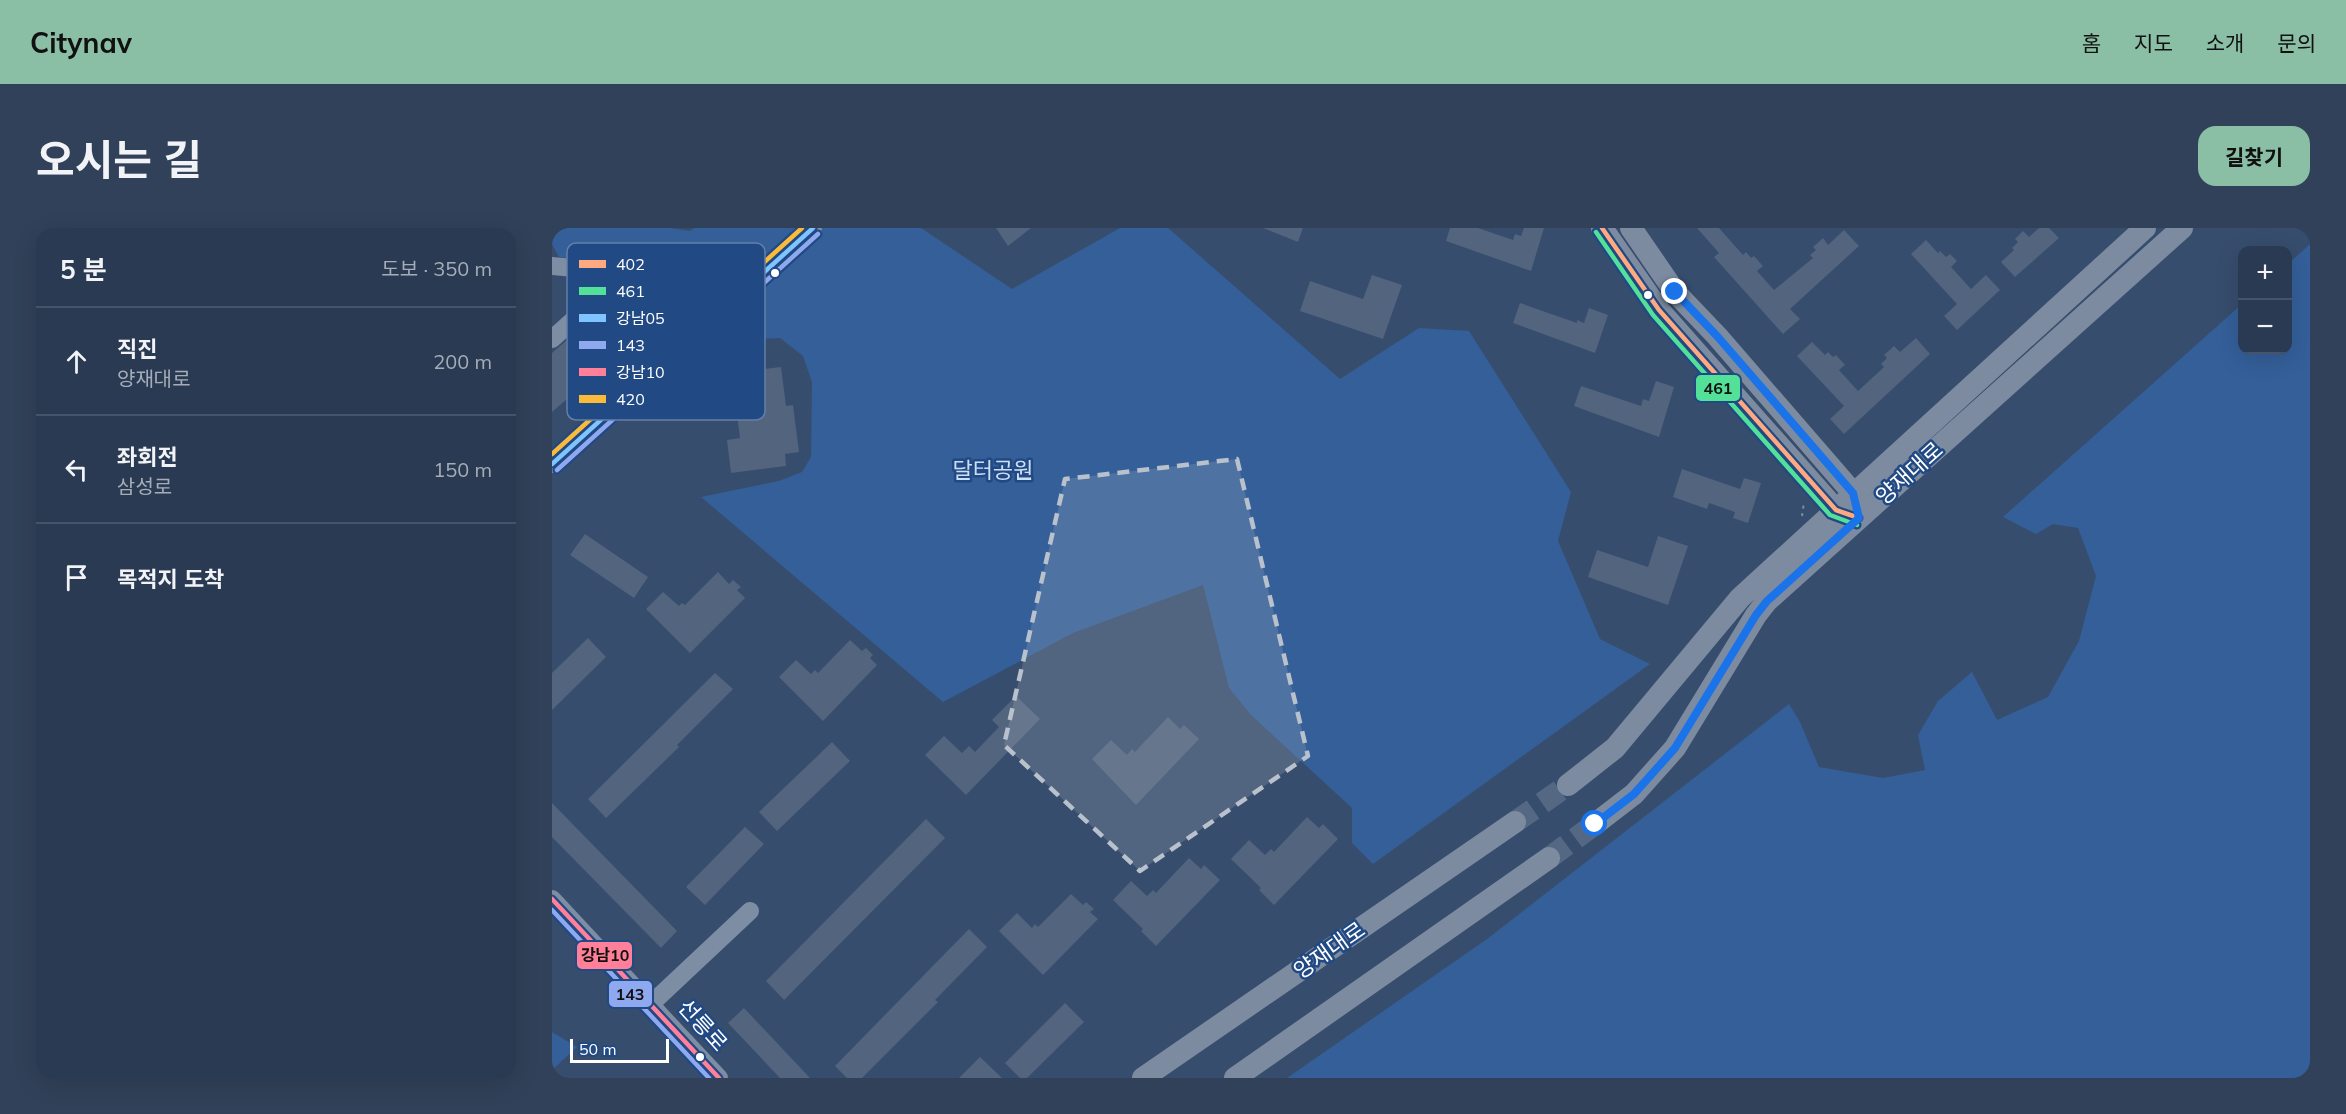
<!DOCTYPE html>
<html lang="ko">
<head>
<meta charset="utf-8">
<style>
  body { margin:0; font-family:Mulish,"Noto Sans KR",sans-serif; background:#314159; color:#f1f3f6 }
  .controls { position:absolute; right:18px; top:18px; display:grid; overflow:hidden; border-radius:12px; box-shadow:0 6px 24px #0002 }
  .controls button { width:54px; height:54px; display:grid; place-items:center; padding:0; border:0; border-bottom:2px solid #455469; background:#293a52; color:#f1f3f6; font:30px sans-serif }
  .scale { position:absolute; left:18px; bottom:15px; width:99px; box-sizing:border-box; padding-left:6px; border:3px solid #fff; border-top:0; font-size:16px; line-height:21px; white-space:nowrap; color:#fff; -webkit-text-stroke:4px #214983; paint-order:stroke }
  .stop { position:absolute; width:18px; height:18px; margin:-14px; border:4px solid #1a73e8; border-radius:50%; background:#fff }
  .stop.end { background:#1a73e8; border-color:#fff; box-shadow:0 2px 6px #0008 }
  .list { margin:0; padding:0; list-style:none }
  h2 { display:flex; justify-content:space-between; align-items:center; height:78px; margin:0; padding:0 24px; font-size:26px }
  h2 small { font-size:20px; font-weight:400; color:#a5adb8 }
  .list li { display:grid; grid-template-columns:39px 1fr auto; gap:18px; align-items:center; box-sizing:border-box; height:108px; padding:0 24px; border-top:2px solid #455469 }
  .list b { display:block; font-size:22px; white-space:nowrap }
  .list p { margin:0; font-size:20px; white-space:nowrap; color:#a5adb8 }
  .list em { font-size:20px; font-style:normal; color:#a5adb8 }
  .icon { flex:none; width:33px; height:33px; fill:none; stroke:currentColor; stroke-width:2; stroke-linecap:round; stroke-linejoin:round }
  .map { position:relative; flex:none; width:1758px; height:850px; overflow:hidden; border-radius:18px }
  header { display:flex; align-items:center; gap:36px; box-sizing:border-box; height:84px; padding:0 30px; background:#8abfa5; color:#111 }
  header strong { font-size:28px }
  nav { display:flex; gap:33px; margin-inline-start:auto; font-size:21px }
  .intro { display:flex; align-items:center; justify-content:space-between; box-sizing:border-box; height:144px; padding:0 36px }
  h1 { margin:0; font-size:42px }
  .button { padding:15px 27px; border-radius:18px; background:#8abfa5; color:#111; font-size:21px; font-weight:700 }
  main { display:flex; gap:36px; padding:0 36px }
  aside { flex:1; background:#293a52; border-radius:18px; box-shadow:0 6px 24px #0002 }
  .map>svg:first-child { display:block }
  .green { fill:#345f99 }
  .building { fill:#52647e }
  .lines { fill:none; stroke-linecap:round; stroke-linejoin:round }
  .major-tunnel { stroke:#556883; stroke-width:22; stroke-dasharray:22 11; stroke-linecap:butt }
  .path { stroke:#7d8da3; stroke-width:2; stroke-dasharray:3 4.5; stroke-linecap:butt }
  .minor { stroke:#7d8da3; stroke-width:18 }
  .major { stroke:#7c8ba0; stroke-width:22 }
  .bus-1-casing { stroke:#214983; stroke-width:9 }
  .bus-2-casing { stroke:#214983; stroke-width:9 }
  .bus-3-casing { stroke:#214983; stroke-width:9 }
  .bus-4-casing { stroke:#214983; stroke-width:9 }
  .bus-5-casing { stroke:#214983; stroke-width:9 }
  .bus-6-casing { stroke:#214983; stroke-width:9 }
  .bus-1 { stroke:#ffa980; stroke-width:4.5 }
  .bus-2 { stroke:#53e098; stroke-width:4.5 }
  .bus-3 { stroke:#80c4ff; stroke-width:4.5 }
  .bus-4 { stroke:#8fa9f0; stroke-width:4.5 }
  .bus-5 { stroke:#ff8098; stroke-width:4.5 }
  .bus-6 { stroke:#fbbb3a; stroke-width:4.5 }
  .route { stroke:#1a73e8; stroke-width:8 }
  .marked { fill:#b9c1cc; fill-opacity:0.2; stroke:#b9c1cc; stroke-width:4.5; stroke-dasharray:12 8; stroke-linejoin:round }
  .bus-dot { fill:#fff; stroke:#214983; stroke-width:2 }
  .labels { text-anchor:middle; stroke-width:5; stroke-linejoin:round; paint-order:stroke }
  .park-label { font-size:22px; fill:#ccdef6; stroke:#214983 }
  .street-label { font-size:22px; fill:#fff; stroke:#214983 }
  .key { fill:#214983; stroke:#6480a8; stroke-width:1.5 }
  .key-label { font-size:16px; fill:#fff }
  .line-badge { stroke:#214983; stroke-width:2 }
  .pale-badge-label { font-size:16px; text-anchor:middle; font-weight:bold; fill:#111 }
</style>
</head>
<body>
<header>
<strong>Citynav</strong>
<nav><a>홈</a><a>지도</a><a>소개</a><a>문의</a></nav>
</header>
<div class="intro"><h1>오시는 길</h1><a class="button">길찾기</a></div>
<main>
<aside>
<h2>5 분<small>도보 · 350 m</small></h2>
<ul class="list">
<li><svg class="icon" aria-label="ahead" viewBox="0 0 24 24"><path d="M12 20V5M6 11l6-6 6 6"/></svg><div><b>직진</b><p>양재대로</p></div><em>200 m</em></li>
<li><svg class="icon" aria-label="left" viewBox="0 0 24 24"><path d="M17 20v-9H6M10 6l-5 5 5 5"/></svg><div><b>좌회전</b><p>삼성로</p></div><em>150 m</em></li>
<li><svg class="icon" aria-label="arrive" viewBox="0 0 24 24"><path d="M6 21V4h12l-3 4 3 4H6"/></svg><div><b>목적지 도착</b></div></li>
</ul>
</aside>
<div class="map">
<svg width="1758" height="850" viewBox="0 0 1758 850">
  <rect width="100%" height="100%" fill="#374d6d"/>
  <g class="green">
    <polygon points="0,0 118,0 138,3 142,0 369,0 460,61 568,0 616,0 788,151 867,100 917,103 1019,264 1006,313 1048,411 1098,436 821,636 800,615 800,580 699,487 677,460 651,357 521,405 391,474 149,269 227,253 250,244 259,229 260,154 251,128 228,110 151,113 82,60 68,37 7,29 0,16"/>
    <polygon points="1758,16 1758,850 735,850 935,711 1237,476 1248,494 1267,539 1331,550 1373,542 1366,507 1386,473 1420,444 1445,492 1496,469 1527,413 1544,348 1526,300 1501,296 1484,306 1451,289 1690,76 1690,122 1736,122 1736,36"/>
    <polygon points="0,804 25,819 0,842"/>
  </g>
  <g class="building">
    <polygon points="444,0 479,0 456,18"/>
    <polygon points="711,0 751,0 746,14"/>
    <polygon points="898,0 926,0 961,12 963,6 969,8 972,0 992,0 979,43 894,13"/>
    <polygon points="1145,0 1167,0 1191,27 1194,24 1199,30 1202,28 1211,38 1205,43 1222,62 1261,30 1258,27 1264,22 1261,19 1271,10 1276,17 1292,2 1307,18 1238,81 1248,91 1231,106 1162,29 1167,25"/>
    <polygon points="1487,0 1497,0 1507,10 1463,49 1449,34 1462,22 1460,20 1466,14 1463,11 1471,3 1477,9"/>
    <polygon points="1374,12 1386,25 1388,23 1394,29 1398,26 1405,33 1399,39 1419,61 1434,47 1448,62 1405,102 1392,88 1405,76 1359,26"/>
    <polygon points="820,47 850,57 831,111 748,83 758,53 811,71"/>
    <polygon points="968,75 1025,95 1025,92 1032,95 1037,80 1056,87 1043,125 961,95"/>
    <polygon points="51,81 81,114 0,184 0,125"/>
    <polygon points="1364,110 1378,126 1292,206 1278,191 1292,178 1245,128 1260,114 1273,127 1276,124 1281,129 1284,127 1293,137 1287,142 1306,163 1332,139 1329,136 1335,130 1332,127 1342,118 1348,124"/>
    <polygon points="202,129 203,142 229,139 234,178 241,177 247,224 233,226 234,238 179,245 175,212 188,210 178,132"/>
    <polygon points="1104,153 1122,159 1107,209 1022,178 1029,158 1089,178 1091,171 1097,173"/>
    <polygon points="1130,241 1188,261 1192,250 1209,255 1196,295 1181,290 1183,284 1157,275 1155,281 1121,269"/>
    <polygon points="33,306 96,349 82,370 18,327"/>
    <polygon points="1106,308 1136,318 1116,377 1036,349 1045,322 1096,339"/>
    <polygon points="166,344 177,356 181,352 189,359 185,362 193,370 138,425 94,381 111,364 127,378 130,375 133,377"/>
    <polygon points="36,410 54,429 0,482 0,445"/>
    <polygon points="298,412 310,423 314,420 321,427 318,430 325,437 271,493 227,449 244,432 259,446 263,442 266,445"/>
    <polygon points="163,445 181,461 125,517 127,519 54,590 36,571"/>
    <polygon points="464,468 488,491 414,567 373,527 392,508 410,525 417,518 423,524 447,499 440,492"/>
    <polygon points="616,489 628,501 632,497 647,511 584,577 540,531 559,512 575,527 580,521 583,524"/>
    <polygon points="280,514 298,533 225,603 207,584"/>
    <polygon points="0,575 125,703 109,720 0,609"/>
    <polygon points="755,589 767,600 771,596 786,611 722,677 707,662 709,660 679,631 697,612 713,627 719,621 722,624"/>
    <polygon points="374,591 393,610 232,772 214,753"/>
    <polygon points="193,599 212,616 153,677 134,659"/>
    <polygon points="637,630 649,641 652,637 668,652 604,718 589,703 591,701 561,672 579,653 595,668 601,662 604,665"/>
    <polygon points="519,666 531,677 534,674 542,681 538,684 546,691 491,747 447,703 465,685 480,700 483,696 486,699"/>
    <polygon points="417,701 435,719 383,772 386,774 310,850 295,850 283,838"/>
    <polygon points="513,775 532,794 475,850 468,850 453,835"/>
    <polygon points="192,780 258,850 228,850 176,795"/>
    <polygon points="428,829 450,850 407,850"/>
  </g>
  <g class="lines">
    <g class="major-tunnel">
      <polyline points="963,594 1016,557"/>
      <polyline points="997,630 1043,596"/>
    </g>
    <polyline class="path" points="1250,288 1252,274"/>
    <g class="minor">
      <polyline points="0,38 65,44 131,117"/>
      <polyline points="0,111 69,49"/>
      <polyline points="0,236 261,0"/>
      <polyline points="0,671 167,850"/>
      <polyline points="100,775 198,683"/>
    </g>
    <g class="major">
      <polyline points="1050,0 1107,82 1284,282 1296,286"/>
      <polyline points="1079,0 1123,64 1165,108 1301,265 1305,280"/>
      <polyline points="1016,557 1063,520 1188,370 1593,0"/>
      <polyline points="1043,596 1082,566 1123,520 1204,387 1215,373 1630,0"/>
      <polyline points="591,850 963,594"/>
      <polyline points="683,850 997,630"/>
    </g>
    <defs>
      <polyline id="bus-1" points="1050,0 1107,82 1284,282 1307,290"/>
      <polyline id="bus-2" points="1044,4 1101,87 1278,287 1305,297"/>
      <polyline id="bus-3" points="0,236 261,0"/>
      <g id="bus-4">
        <polyline points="5,242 266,6"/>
        <polyline points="0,682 157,850"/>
      </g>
      <polyline id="bus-5" points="0,671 167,850"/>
      <polyline id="bus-6" points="0,226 250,0"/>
    </defs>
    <use href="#bus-1" class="bus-1-casing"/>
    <use href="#bus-2" class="bus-2-casing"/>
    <use href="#bus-3" class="bus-3-casing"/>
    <use href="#bus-4" class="bus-4-casing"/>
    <use href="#bus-5" class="bus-5-casing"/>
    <use href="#bus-6" class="bus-6-casing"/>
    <use href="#bus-1" class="bus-1"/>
    <use href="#bus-2" class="bus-2"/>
    <use href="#bus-3" class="bus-3"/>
    <use href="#bus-4" class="bus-4"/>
    <use href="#bus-5" class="bus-5"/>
    <use href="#bus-6" class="bus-6"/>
  </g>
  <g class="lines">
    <polyline class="route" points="1043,596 1082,566 1123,520 1204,387 1215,373 1307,290 1301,265 1165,108 1123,64"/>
  </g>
  <path class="marked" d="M685,231L756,528L588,643L452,517L513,251Z"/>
  <g class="bus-dot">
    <circle cx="223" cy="45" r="5"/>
    <circle cx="1096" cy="67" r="5"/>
    <circle cx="148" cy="829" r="5"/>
  </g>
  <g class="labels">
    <g class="park-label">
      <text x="441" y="250">달터공원</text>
    </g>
    <g class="street-label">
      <text transform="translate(1357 245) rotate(-42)" y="8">양재대로</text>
      <text transform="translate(777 722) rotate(-35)" y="8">양재대로</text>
      <text transform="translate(151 797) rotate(48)" y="8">선릉로</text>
    </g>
  </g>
  <rect x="15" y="15" width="198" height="177" rx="9" class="key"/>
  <rect x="27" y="32" width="27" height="8" fill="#ffa980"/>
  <rect x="27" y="59" width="27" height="8" fill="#53e098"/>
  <rect x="27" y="86" width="27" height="8" fill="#80c4ff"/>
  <rect x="27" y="113" width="27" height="8" fill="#8fa9f0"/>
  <rect x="27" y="140" width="27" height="8" fill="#ff8098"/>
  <rect x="27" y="167" width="27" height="8" fill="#fbbb3a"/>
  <g class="key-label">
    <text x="64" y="42">402</text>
    <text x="64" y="69">461</text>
    <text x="64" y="96">강남05</text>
    <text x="64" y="123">143</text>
    <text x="64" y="150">강남10</text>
    <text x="64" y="177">420</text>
  </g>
  <g class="line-badge">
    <rect x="1143" y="146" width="46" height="28" rx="6" fill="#53e098"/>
    <rect x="24" y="713" width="57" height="29" rx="6" fill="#ff8098"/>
    <rect x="56" y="752" width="45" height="28" rx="6" fill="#8fa9f0"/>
  </g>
  <g class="pale-badge-label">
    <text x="1166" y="166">461</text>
    <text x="53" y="733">강남10</text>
    <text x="78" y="772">143</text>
  </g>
</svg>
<div class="controls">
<button>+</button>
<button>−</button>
</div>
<div class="scale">50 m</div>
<div class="stop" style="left:1043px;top:596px"></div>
<div class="stop end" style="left:1123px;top:64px"></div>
</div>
</main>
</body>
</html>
